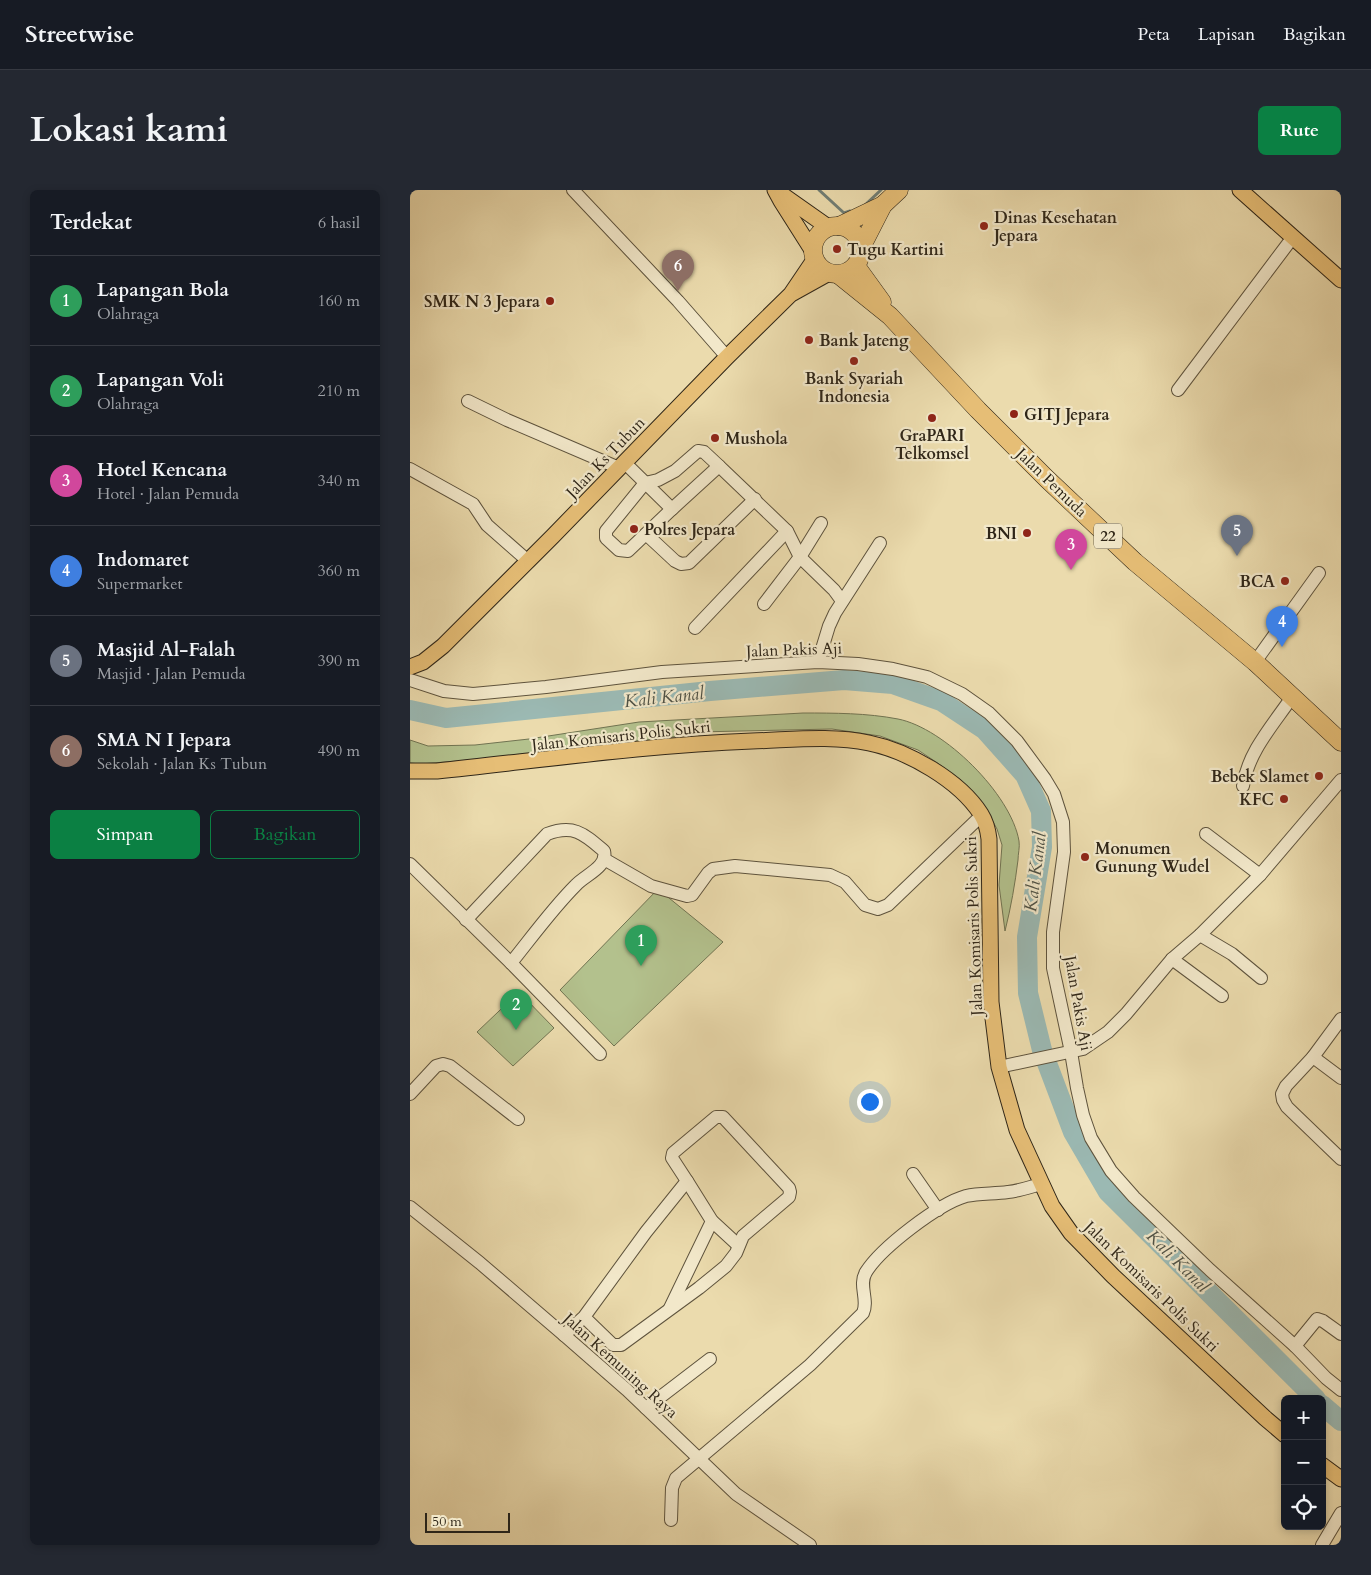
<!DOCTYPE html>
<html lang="id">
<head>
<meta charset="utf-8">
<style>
  body { margin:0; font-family:Cardo,serif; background:#242831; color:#f1f3f6 }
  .controls { position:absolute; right:15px; bottom:15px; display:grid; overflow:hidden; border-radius:8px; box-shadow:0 2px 8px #0003 }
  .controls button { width:45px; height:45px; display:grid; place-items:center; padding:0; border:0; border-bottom:1px solid #363941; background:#171b24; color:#f1f3f6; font:25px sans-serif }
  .scale { position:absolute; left:15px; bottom:12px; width:85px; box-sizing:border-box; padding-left:5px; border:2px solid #2f2618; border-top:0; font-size:14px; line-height:18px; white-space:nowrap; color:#2f2618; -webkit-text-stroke:4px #f2e8ca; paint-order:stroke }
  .you { position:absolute; left:459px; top:911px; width:18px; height:18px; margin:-12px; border:4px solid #fff; border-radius:50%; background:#1a73e8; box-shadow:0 0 0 8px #1a73e833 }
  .badge { display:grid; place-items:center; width:32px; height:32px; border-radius:50%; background:#0b8043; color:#fff; font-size:16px; font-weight:700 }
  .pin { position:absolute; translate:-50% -41px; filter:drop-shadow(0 1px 2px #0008) }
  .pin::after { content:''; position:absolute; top:26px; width:18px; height:15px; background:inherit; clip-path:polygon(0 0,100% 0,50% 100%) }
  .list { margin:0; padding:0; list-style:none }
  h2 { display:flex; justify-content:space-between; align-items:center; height:65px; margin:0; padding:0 20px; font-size:21px }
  h2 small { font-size:16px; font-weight:400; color:#9ea1a6 }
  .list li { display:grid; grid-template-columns:32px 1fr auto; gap:15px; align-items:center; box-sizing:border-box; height:90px; padding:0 20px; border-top:1px solid #363941 }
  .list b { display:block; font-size:19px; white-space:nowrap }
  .list p { margin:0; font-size:16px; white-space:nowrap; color:#9ea1a6 }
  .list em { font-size:16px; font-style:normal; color:#9ea1a6 }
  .actions { display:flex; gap:10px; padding:15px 20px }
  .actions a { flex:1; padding:11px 0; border:1px solid #0b8043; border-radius:8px; text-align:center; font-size:18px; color:#0b8043 }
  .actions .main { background:#0b8043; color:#fff }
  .icon { flex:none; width:28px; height:28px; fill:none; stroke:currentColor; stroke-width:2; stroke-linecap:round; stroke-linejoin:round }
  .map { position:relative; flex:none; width:931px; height:1355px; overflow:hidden; border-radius:8px }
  header { display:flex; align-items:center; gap:30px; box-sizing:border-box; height:70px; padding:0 25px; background:#171b24; border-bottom:1px solid #363941 }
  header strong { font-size:24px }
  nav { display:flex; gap:28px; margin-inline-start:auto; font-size:18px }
  .intro { display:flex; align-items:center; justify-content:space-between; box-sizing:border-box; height:120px; padding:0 30px }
  h1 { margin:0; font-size:35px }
  .button { padding:12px 22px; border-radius:8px; background:#0b8043; color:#fff; font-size:18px; font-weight:700 }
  main { display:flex; gap:30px; padding:0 30px }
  aside { flex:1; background:#171b24; border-radius:8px; box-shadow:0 2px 8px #0003 }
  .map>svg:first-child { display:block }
  .green { fill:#b3c18d; stroke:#717452 }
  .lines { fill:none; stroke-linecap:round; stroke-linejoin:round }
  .stream { stroke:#707e75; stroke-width:3 }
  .river { stroke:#9bb9b3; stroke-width:20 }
  .minor-casing { stroke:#5e533d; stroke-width:14 }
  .major-casing { stroke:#2f2618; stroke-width:17 }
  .highway-casing { stroke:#2f2618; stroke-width:19 }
  .minor { stroke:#f2e8ca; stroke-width:12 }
  .major { stroke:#e6be76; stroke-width:15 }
  .highway { stroke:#e6be76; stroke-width:18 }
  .poi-dot { fill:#8f2418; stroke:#f2e8ca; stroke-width:2 }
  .labels { text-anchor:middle; stroke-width:4.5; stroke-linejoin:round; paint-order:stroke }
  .shield { fill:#f2e8ca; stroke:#6a604d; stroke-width:1 }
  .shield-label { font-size:15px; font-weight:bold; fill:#2f2618 }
  .poi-label { font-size:16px; font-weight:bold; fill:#2f2618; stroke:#f2e8ca; text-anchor:start }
  .street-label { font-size:16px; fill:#2f2618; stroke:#f2e8ca }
  .water-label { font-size:18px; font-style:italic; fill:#4f5246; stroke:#f2e8ca }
</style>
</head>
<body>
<header>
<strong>Streetwise</strong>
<nav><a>Peta</a><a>Lapisan</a><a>Bagikan</a></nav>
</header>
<div class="intro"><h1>Lokasi kami</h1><a class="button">Rute</a></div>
<main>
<aside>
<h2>Terdekat<small>6 hasil</small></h2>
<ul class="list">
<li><span class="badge" style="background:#2e9e5b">1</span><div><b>Lapangan Bola</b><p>Olahraga</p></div><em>160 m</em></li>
<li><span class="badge" style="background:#2e9e5b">2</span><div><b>Lapangan Voli</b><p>Olahraga</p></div><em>210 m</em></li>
<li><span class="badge" style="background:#d1479c">3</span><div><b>Hotel Kencana</b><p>Hotel · Jalan Pemuda</p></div><em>340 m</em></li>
<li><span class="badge" style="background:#3f7fe0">4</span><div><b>Indomaret</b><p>Supermarket</p></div><em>360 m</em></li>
<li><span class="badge" style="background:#6b7280">5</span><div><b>Masjid Al-Falah</b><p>Masjid · Jalan Pemuda</p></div><em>390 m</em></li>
<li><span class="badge" style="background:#8d6e63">6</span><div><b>SMA N I Jepara</b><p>Sekolah · Jalan Ks Tubun</p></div><em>490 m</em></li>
</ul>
<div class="actions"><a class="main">Simpan</a><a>Bagikan</a></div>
</aside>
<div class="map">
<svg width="931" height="1355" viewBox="0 0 931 1355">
  <rect width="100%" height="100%" fill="#ebdbad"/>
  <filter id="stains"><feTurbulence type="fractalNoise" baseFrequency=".004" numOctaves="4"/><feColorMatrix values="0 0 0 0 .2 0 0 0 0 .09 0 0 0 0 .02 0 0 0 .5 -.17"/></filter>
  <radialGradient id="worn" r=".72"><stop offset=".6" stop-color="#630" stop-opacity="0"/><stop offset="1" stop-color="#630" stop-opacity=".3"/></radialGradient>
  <g class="green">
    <path d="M393,523C424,523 457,523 488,529C534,538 601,604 609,651C610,657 608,664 608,670C605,694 601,717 595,741L589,695L592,655L587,639L575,617L551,590L526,572L508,560L470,546L422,539L287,542L237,552L85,568L10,574L0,573V550L18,556L65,555L119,549L229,532Z"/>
    <polygon points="248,699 313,752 204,856 150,800"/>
    <polygon points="109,802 144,838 103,876 67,842"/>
  </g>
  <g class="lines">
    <g class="stream">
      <polyline points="409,0 434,23 440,21"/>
      <polyline points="455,15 471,0"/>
    </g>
    <g class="river">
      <polyline points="0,520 36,528 300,501 434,490 483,494 531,511 575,540 615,585 631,621 632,657 617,747 618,803 632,860 663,942 698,1002 906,1209"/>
      <polyline points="912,1215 931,1231"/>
    </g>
    <defs>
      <g id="minor">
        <polyline points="163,0 268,111 317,167"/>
        <polyline points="768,200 883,47"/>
        <polyline points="58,211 97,230 209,278"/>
        <polyline points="214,272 262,319 309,276 377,341 390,367 424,400 432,411"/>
        <polyline points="0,279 63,314 77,335 118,371"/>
        <polyline points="262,319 218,361 209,360 196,348 196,341 235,293 248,290 265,281 288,261 294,262 309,276"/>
        <polyline points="236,344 265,371 271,374 279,373 345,309"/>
        <polyline points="354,414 390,367 411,333"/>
        <polyline points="285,438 377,341"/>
        <polyline points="408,472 419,436 425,423 470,353"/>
        <polyline points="845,472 909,383"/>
        <polyline points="0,490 34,501 63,504 136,497 252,482 408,472 448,474 483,479 517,487 552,504 579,523 607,551 635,589 644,604 653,632 654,662 643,742 643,778 661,862 667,898 673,925 681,948 701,981 724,1007 800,1080 885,1156 916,1188 931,1200"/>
        <path d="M833,596C838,562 863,535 882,507"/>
        <polyline points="796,644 850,685"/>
        <polyline points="194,669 241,696 277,706 282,705 298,683 303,679 325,676 420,685 435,692 455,715 468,719 478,715 572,625"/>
        <polyline points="0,674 101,773 190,864"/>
        <path d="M56,730L137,644C164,634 174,644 194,661C198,677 175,685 166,695C142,719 122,747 101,773"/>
        <polyline points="790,745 822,764 851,788"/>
        <polyline points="762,769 812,806"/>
        <polyline points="931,829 903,867 876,896 872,904 873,910 877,917 931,969"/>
        <polyline points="903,867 931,888"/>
        <polyline points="589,877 673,859 698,842 716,824 762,769 790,745 850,685 931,590"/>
        <polyline points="0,904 26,876 33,874 40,876 108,929"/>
        <polyline points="503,984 528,1020"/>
        <polyline points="277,991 302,1031 328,1055"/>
        <polyline points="0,1017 70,1073 154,1145 217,1200 326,1304 400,1355"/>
        <polyline points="260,1118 302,1031"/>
        <polyline points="154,1145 174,1127 236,1042 277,991 262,968 263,963 306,927 313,927 379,998 380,1002 379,1007 333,1046 326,1063 316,1076 289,1098 211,1155 203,1155 174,1127"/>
        <polyline points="885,1156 907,1129 913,1131 931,1144"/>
        <polyline points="236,1218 300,1169"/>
        <path d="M261,1330L262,1298L266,1288L400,1175L453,1123C459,1110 448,1095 456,1082C471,1058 528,1014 556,1006C569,1003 584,1004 598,1002C609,1001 620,997 631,994"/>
        <polyline points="912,1355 931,1323"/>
      </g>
      <g id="major">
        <polyline points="365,0 371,11 402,60"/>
        <polyline points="830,0 931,90"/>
        <polyline points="367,1 418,37"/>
        <polyline points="383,103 419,83"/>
        <polyline points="0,477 13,472 33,456 143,346 317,167 381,104 404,70"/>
        <path d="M0,581H27C132,570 237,555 342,551C381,550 421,545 459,553C498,561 549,590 571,624C576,632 578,640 579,649L581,812L589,877L607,940L642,1016L661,1043L703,1086L855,1228L875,1245"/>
        <polyline points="912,1275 931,1289"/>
      </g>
      <g id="highway">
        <circle cx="427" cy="60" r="24"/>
        <polyline points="429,36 473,15"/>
        <polyline points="452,56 473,15 489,0"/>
        <polyline points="446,76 472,112"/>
        <polyline points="429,85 480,126 568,220 637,289 725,372 845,472 931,552"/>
      </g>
    </defs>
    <use href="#minor" class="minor-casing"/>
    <use href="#major" class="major-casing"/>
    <use href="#highway" class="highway-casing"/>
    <use href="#minor" class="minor"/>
    <use href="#major" class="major"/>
    <use href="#highway" class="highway"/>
  </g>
  <g class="poi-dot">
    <circle cx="574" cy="36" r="5"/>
    <circle cx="427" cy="59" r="5"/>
    <circle cx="140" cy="111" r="5"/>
    <circle cx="399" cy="150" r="5"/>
    <circle cx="444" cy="171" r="5"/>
    <circle cx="604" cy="224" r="5"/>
    <circle cx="522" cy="228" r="5"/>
    <circle cx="305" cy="248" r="5"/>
    <circle cx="224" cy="339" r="5"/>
    <circle cx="617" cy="343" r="5"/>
    <circle cx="875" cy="391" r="5"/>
    <circle cx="909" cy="586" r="5"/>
    <circle cx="874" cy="609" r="5"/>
    <circle cx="675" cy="667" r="5"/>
  </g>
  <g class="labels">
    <rect class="shield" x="684" y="333.5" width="28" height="25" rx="4"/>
    <g class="shield-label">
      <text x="698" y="351">22</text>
    </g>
    <g class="poi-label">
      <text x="584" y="33">Dinas Kesehatan<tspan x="584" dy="18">Jepara</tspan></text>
      <text x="437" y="65">Tugu Kartini</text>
      <text x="130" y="117" text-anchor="end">SMK N 3 Jepara</text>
      <text x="409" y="156">Bank Jateng</text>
      <text x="444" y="194" text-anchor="middle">Bank Syariah<tspan x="444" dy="18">Indonesia</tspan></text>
      <text x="614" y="230">GITJ Jepara</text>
      <text x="522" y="251" text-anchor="middle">GraPARI<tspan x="522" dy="18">Telkomsel</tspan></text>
      <text x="315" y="254">Mushola</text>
      <text x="234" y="345">Polres Jepara</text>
      <text x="607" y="349" text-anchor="end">BNI</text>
      <text x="865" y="397" text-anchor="end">BCA</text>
      <text x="899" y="592" text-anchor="end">Bebek Slamet</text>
      <text x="864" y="615" text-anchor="end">KFC</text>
      <text x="685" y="664">Monumen<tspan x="685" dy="18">Gunung Wudel</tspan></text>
    </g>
    <g class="street-label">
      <text transform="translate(195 267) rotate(-46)" y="6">Jalan Ks Tubun</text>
      <text transform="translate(642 292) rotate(44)" y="6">Jalan Pemuda</text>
      <text transform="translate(384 459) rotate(-2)" y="6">Jalan Pakis Aji</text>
      <text transform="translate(211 545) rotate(-6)" y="6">Jalan Komisaris Polis Sukri</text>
      <text transform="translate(563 736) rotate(-92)" y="6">Jalan Komisaris Polis Sukri</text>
      <text transform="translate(669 813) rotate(80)" y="6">Jalan Pakis Aji</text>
      <text transform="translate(742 1096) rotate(44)" y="6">Jalan Komisaris Polis Sukri</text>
      <text transform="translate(211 1175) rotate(42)" y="6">Jalan Kemuning Raya</text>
    </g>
    <g class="water-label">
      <text transform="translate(254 507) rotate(-6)" y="6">Kali Kanal</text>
      <text transform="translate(625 682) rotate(-83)" y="6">Kali Kanal</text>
      <text transform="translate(768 1071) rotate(45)" y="6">Kali Kanal</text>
    </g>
  </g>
  <rect width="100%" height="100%" filter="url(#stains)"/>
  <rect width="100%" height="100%" fill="url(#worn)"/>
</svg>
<div class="controls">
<button>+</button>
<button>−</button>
<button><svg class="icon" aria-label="locate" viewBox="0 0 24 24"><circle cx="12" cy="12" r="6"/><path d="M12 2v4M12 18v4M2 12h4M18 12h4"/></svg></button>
</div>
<div class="scale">50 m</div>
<div class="you"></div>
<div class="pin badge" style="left:231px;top:776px;background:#2e9e5b">1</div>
<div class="pin badge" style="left:106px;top:840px;background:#2e9e5b">2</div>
<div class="pin badge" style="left:661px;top:380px;background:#d1479c">3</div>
<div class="pin badge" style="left:872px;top:457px;background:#3f7fe0">4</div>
<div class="pin badge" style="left:827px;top:366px;background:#6b7280">5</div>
<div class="pin badge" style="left:268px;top:101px;background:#8d6e63">6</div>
</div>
</main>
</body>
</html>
